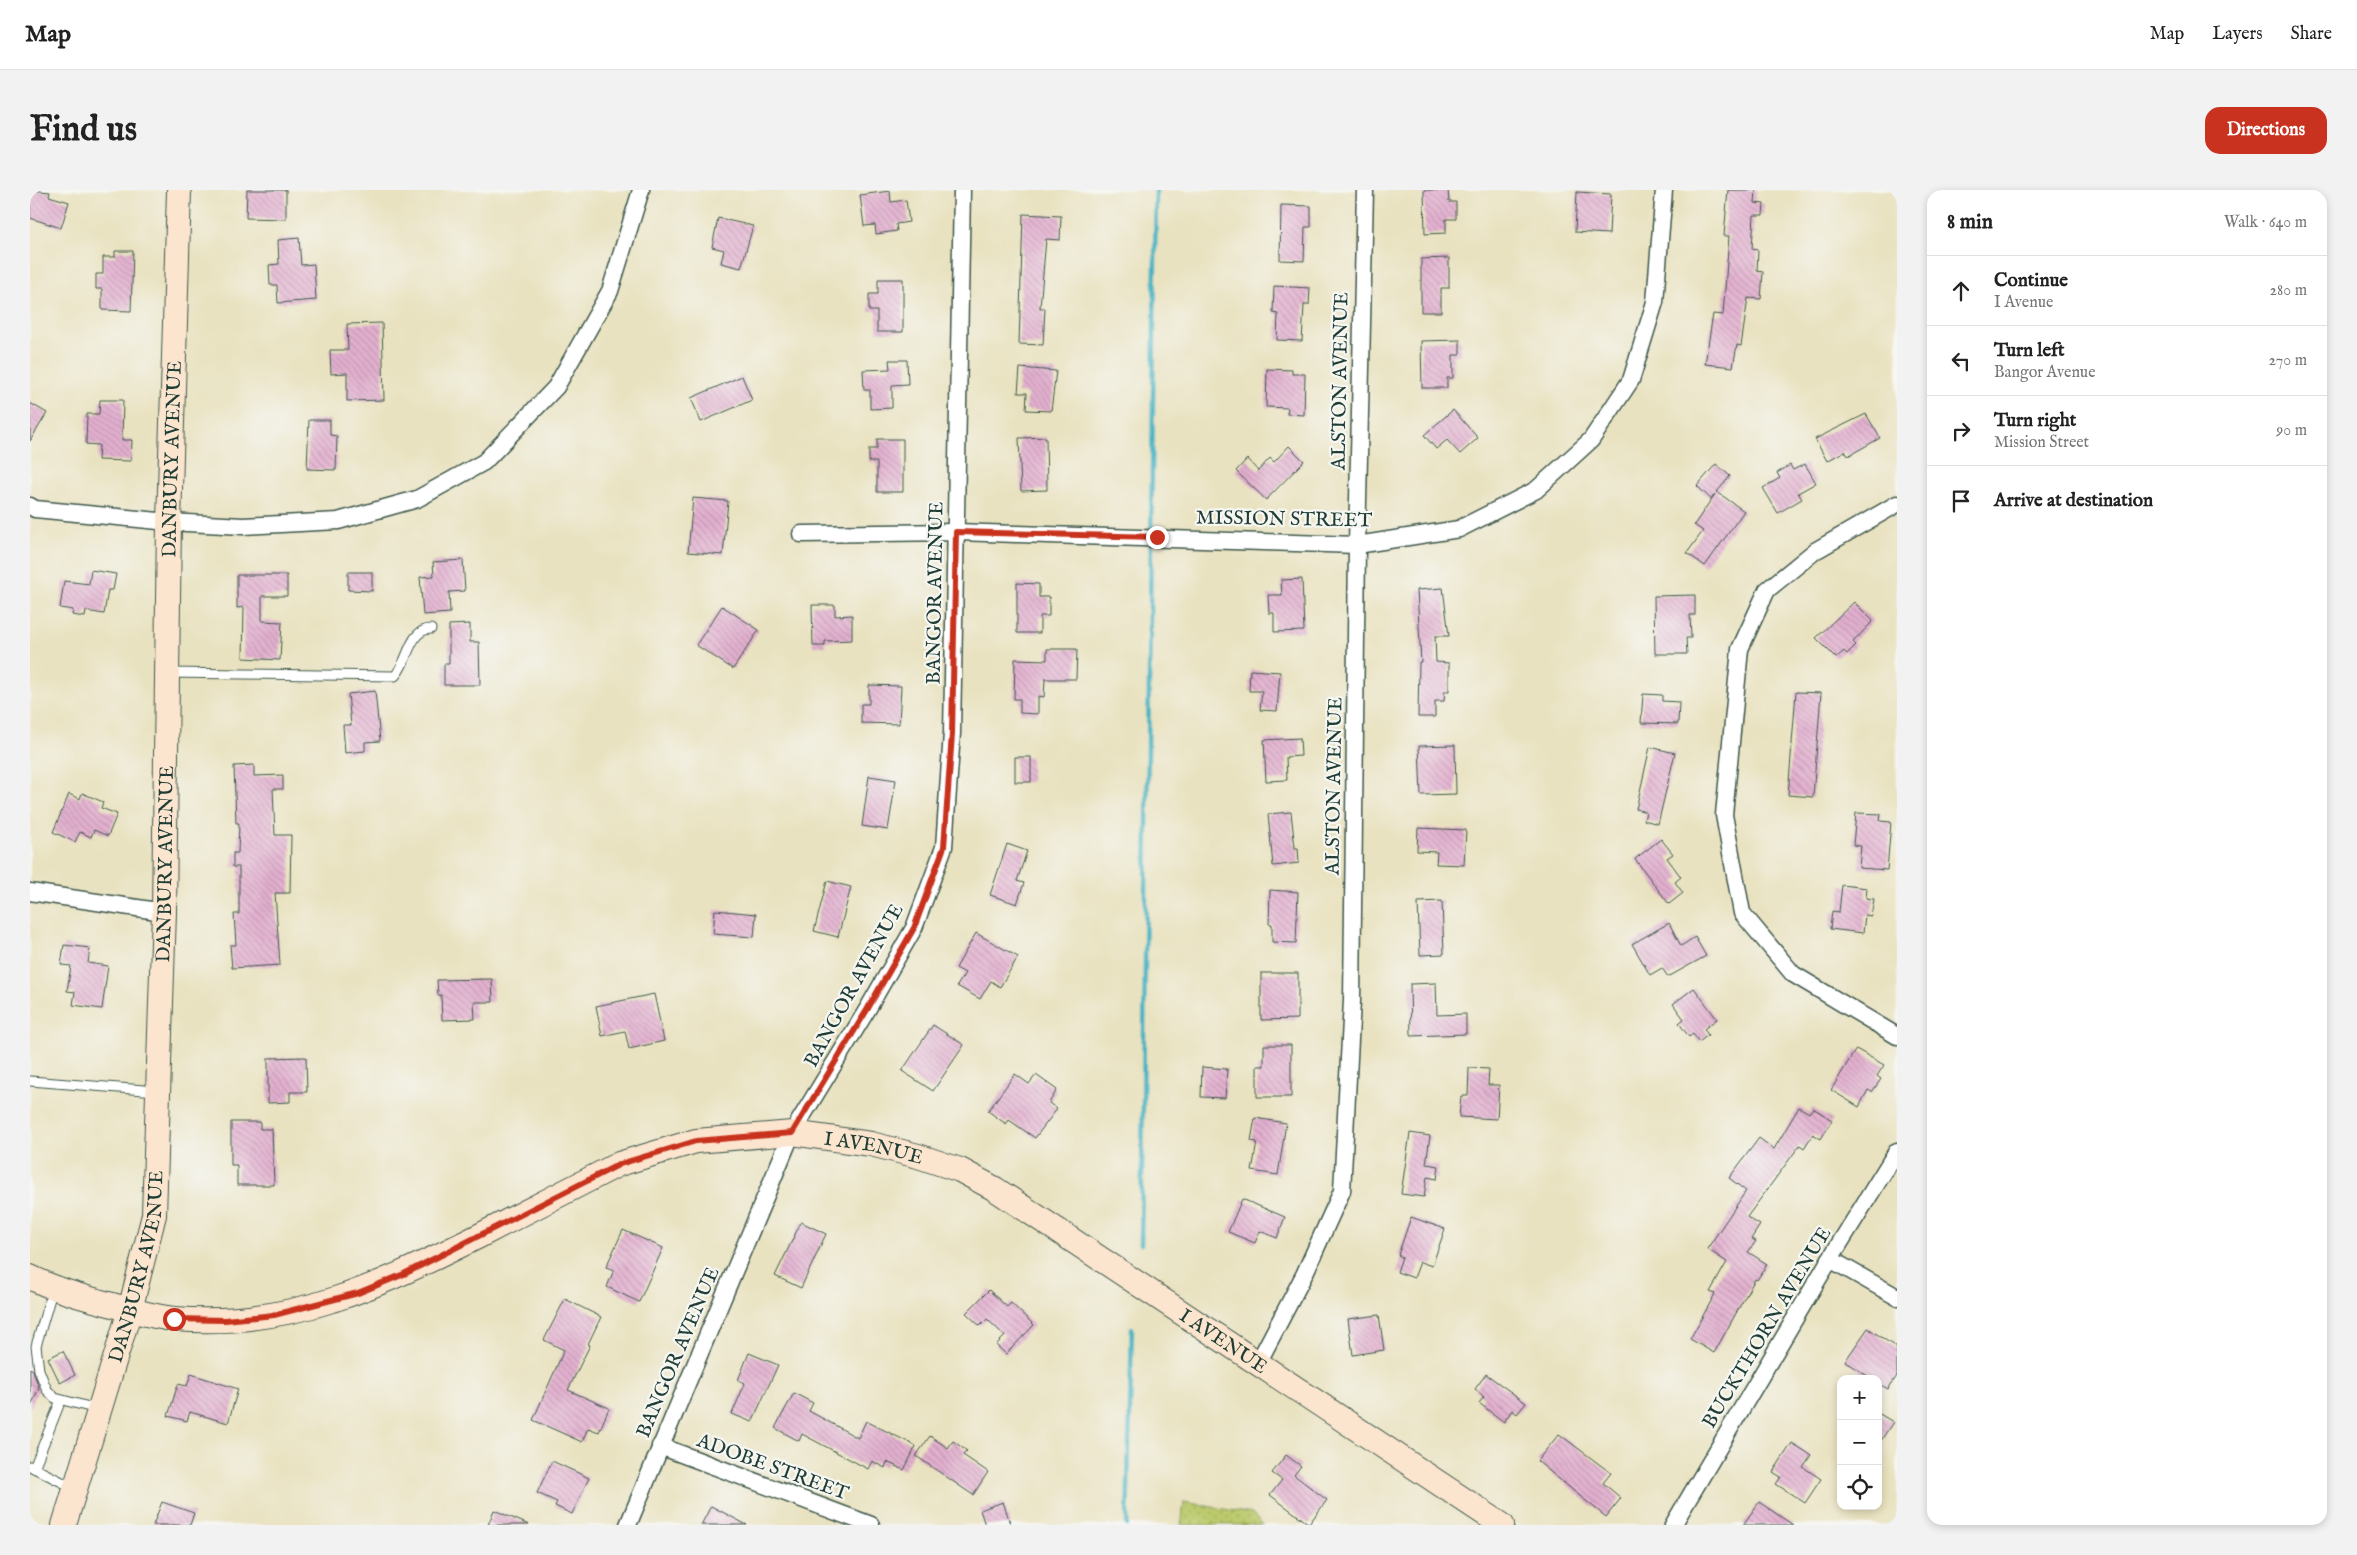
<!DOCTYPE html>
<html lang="en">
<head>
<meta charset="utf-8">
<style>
  body { margin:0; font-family:"IM FELL English",serif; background:#f2f2f2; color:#222 }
  .controls { position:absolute; right:15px; bottom:15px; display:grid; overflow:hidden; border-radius:10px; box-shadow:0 2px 8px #0003 }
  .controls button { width:45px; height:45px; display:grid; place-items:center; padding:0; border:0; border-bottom:1px solid #e0e0e0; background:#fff; color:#222; font:25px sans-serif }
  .stop { position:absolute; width:15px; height:15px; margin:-11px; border:4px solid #c8321e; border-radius:50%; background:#fff }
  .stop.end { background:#c8321e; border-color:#fff; box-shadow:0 1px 5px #0008 }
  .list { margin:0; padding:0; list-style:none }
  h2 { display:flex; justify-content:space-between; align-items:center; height:65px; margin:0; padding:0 20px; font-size:21px }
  h2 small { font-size:16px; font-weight:400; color:#767676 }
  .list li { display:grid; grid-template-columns:32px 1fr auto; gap:15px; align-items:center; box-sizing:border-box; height:70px; padding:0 20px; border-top:1px solid #e0e0e0 }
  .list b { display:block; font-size:19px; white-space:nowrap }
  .list p { margin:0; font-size:16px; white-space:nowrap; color:#767676 }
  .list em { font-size:16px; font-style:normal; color:#767676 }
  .icon { flex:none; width:28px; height:28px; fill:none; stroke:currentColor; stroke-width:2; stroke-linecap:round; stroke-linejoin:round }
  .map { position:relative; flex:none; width:1867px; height:1335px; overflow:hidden; border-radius:15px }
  header { display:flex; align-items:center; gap:30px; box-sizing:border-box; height:70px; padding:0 25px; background:#fff; border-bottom:1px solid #e0e0e0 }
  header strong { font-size:24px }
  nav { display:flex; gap:28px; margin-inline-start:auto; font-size:18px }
  .intro { display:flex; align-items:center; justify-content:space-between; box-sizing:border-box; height:120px; padding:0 30px }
  h1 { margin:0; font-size:35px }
  .button { padding:12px 22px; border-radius:15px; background:#c8321e; color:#fff; font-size:18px; font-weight:700 }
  main { display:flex; gap:30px; padding:0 30px }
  aside { flex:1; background:#fff; border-radius:15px; box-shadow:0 2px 8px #0003 }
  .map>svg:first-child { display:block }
  .grass { fill:url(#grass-dots); stroke:#6e8450 }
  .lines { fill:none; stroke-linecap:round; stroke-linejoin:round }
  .stream { stroke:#45b2c2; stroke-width:4.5 }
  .building { fill:url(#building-back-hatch) }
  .lane-casing { stroke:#3d5649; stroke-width:11 }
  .street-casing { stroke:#3d5649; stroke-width:19 }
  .secondary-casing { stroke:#3d5649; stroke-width:26 }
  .lane { stroke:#fff; stroke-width:9 }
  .street { stroke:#fff; stroke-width:16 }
  .secondary { stroke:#fce5cf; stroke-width:24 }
  .route { stroke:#c8321e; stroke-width:6 }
  .labels { text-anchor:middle; stroke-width:4.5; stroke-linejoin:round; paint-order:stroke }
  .street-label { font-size:20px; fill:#1f3d34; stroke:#f6f6f2 }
</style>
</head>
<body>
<header>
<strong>Map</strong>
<nav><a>Map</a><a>Layers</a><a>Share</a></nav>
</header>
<div class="intro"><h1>Find us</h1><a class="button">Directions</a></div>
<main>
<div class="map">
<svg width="1867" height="1335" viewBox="0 0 1867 1335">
  <defs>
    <pattern id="grass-dots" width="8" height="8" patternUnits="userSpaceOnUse" patternTransform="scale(1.25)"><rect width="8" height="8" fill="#bcca6c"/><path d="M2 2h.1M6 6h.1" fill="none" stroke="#a1ae5e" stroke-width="1.8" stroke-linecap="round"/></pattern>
    <pattern id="building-back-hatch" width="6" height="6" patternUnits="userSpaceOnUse" patternTransform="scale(1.25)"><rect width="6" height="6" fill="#e4b1d0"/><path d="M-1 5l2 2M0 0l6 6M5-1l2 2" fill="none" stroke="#b891aa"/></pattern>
  </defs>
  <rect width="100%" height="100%" fill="#f6f6f2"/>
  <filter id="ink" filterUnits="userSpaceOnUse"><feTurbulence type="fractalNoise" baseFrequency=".02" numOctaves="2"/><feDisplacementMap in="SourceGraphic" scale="10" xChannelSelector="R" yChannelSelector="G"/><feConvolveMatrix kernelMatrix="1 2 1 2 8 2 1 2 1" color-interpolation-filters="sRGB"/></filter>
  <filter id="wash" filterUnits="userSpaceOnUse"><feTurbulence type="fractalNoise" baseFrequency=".0096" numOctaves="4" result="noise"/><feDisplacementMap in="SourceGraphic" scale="20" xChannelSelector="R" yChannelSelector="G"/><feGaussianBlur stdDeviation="1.12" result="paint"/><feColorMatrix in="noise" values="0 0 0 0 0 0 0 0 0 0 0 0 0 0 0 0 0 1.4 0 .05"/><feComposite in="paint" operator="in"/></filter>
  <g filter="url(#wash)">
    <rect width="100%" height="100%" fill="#e9e2c0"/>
    <polygon class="grass" points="1154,1312 1222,1324 1233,1335 1151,1335"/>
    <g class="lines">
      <g class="stream">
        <polyline points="1111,1054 1126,0"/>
        <polyline points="1097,1335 1102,1138"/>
      </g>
    </g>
    <g id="blocks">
      <g class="building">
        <polygon points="0,0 20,2 19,6 39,12 31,38 0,28"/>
        <polygon points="217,0 256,0 256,29 216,28"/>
        <polygon points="1394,0 1418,0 1419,12 1426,12 1426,29 1416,29 1416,43 1395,44"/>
        <polygon points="1698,0 1726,0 1725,13 1734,14 1733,25 1724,25 1722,59 1728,60 1727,81 1733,82 1731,109 1718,108 1711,156 1707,155 1703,177 1675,174 1683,124 1693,125 1699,46 1694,46"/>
        <polygon points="860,1 861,12 876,10 879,32 866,34 867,41 846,44 845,35 834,36 830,5"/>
        <polygon points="1547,2 1581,4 1579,44 1545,42"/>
        <polygon points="1251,15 1281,16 1281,37 1275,37 1274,71 1250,70"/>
        <polygon points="993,24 1031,26 1030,50 1016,49 1010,118 1015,118 1013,155 989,154"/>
        <polygon points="688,28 723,36 711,78 691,73 694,60 682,57"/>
        <polygon points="269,48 271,75 284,74 286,110 248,113 247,95 240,95 239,75 249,74 248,50"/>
        <polygon points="85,61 103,61 101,121 72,120 72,99 66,99 66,84 73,84 73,67 85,67"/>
        <polygon points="1419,68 1419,98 1411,98 1411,122 1391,122 1391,69"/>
        <polygon points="848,89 873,89 873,142 847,142 847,121 839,121 839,104 848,104"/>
        <polygon points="1244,96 1280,98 1279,115 1274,115 1272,151 1247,150 1248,124 1243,123"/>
        <polygon points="352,133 354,210 317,211 317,183 301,184 300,160 318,160 317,134"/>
        <polygon points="1430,150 1430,165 1423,165 1423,188 1417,188 1417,198 1392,198 1391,151"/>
        <polygon points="859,170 877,170 878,194 862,195 862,218 840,219 840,200 834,200 833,180 860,179"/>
        <polygon points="990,178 1026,181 1021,221 996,220 997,203 988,203"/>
        <polygon points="1237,179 1262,180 1262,184 1275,184 1274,225 1257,224 1258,218 1236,217"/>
        <polygon points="712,186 722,210 671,232 661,208"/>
        <polygon points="70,210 93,210 92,250 102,250 101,271 68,270 69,255 56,254 57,224 69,224"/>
        <polygon points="0,213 17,223 0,251"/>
        <polygon points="1423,220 1448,248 1430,264 1417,250 1406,259 1394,245"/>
        <polygon points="1836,224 1850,248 1818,266 1815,261 1797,271 1785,249"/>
        <polygon points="279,230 300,230 300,245 307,246 306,280 277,279"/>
        <polygon points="1016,247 1017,300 991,301 989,248"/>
        <polygon points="847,249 873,249 873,302 847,302 847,272 839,272 839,259 847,259"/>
        <polygon points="1259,256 1274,271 1236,310 1206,281 1217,269 1228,281 1240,268 1244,272"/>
        <polygon points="1686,274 1700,286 1687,302 1714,321 1675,376 1657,363 1673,341 1664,335 1685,304 1681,309 1667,296"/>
        <polygon points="1775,274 1786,293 1768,303 1772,309 1748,323 1733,298 1750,288 1747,283 1760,275 1763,280"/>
        <polygon points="663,308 698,311 693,365 658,362"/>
        <polygon points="433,370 435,401 419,402 420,423 393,425 390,387 404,386 403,372"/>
        <polygon points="61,380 86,384 83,400 78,400 74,424 56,421 55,427 42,425 43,420 30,418 34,391 59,394"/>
        <polygon points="318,382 342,382 342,401 318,400"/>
        <polygon points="207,385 257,385 257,406 232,406 232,431 252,432 250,470 213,468 214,417 207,418"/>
        <polygon points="1272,389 1274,441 1244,442 1244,423 1239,423 1238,405 1252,405 1251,390"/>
        <polygon points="987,393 1009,394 1009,407 1019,407 1019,426 1010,426 1010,443 987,443"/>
        <polygon points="1413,398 1419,446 1405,446 1406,472 1419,473 1419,501 1415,501 1414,511 1405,511 1405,527 1388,527 1389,472 1391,472 1387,400"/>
        <polygon points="1665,405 1665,425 1660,425 1661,448 1656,448 1657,464 1625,464 1624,406"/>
        <polygon points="1824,412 1843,431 1823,452 1826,455 1817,464 1814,461 1806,468 1786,448"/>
        <polygon points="782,415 805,415 805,426 822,425 822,450 795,451 795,456 783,456"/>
        <polygon points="692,416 729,440 703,479 666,455"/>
        <polygon points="440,434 440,452 449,452 450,495 414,495 414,474 419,474 419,435"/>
        <polygon points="1017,459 1047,459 1046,489 1015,489 1014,507 1008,506 1008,524 990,523 990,509 984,509 985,469 1017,470"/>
        <polygon points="1220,480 1250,482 1247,521 1230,520 1232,501 1219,501"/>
        <polygon points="839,495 871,496 869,534 831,533 831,514 839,514"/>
        <polygon points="345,501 350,551 335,552 335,561 315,563 313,535 321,535 318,504"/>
        <polygon points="1766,502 1791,503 1783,607 1758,605"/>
        <polygon points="1613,504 1632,505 1632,511 1649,512 1648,534 1611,533"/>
        <polygon points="1270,548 1271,566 1256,567 1257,590 1236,591 1234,550"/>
        <polygon points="1425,555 1426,604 1391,605 1389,556"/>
        <polygon points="1620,557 1645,563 1628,634 1614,630 1616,622 1606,619"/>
        <rect x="985" y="567" width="16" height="25"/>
        <polygon points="224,575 224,586 253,585 253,599 243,599 245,645 261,645 260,703 245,703 250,775 202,778 200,755 206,755 204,724 209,724 209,677 203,677 203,663 208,663 209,633 206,633 204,576"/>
        <polygon points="839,586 866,590 858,640 832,636"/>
        <polygon points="52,603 73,612 71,618 87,624 78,646 64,640 61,647 50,642 45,652 23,642 39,604 50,609"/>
        <polygon points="1261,622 1265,658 1268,658 1269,673 1243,676 1238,624"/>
        <polygon points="1826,623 1851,624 1850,631 1861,632 1857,680 1829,678 1831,656 1823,655"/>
        <polygon points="1388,638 1436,640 1434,675 1406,674 1407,662 1387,661"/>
        <polygon points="1631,649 1643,664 1637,668 1651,687 1645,692 1653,703 1639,714 1605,669"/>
        <polygon points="977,654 997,661 987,691 994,693 987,714 960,705"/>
        <polygon points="797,691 821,697 808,747 784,741"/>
        <polygon points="1812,695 1837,698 1836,708 1844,709 1841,726 1835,725 1833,743 1800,739 1802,721 1809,722"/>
        <polygon points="1240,700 1268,702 1266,753 1242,752 1242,734 1239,734"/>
        <polygon points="1412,711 1414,764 1390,765 1388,712"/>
        <polygon points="685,720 726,724 724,747 683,744"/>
        <polygon points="1639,733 1651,756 1665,747 1676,766 1638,787 1632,778 1620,785 1602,754"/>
        <polygon points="946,743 988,767 970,797 961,791 950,809 927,796 935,783 926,778"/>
        <polygon points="34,755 60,758 58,773 78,776 72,819 43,815 45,802 37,801 41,776 31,775"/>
        <polygon points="1231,783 1268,783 1268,829 1231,830"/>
        <polygon points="462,789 463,812 444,812 445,829 412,830 411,805 408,805 407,790"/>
        <polygon points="1406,793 1407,825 1436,824 1436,844 1381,846 1380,794"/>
        <polygon points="1664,798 1687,829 1674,839 1678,845 1669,852 1663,844 1659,847 1649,833 1654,829 1643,814"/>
        <polygon points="624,804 634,851 599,859 595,841 572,846 566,816"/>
        <polygon points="903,835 934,855 903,901 872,881"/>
        <polygon points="1234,855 1261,855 1261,907 1227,907 1227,876 1234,876"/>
        <polygon points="1826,859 1854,875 1847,886 1851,889 1842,902 1838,900 1829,917 1801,900"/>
        <polygon points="276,867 277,902 260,902 260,912 238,913 238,868"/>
        <polygon points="1172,877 1197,879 1195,908 1171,907"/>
        <polygon points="1439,878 1459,879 1458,895 1469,895 1467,929 1429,927 1431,906 1438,906"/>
        <polygon points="985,884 999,894 1006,885 1027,900 1019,913 1027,919 1005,948 979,930 976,934 958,921"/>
        <polygon points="1769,917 1779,923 1783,918 1802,930 1791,949 1783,944 1774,958 1770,955 1717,1027 1730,1035 1721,1049 1726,1051 1718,1062 1737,1074 1727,1090 1725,1089 1684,1163 1660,1149 1685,1104 1680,1102 1697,1072 1677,1059 1716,1001 1699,988 1729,948 1744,959"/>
        <polygon points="1225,928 1256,933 1248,985 1222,981 1227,952 1221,951"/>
        <polygon points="201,932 230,932 230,939 242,939 244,995 207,995 207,975 201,975"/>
        <polygon points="1380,943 1400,946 1396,974 1409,976 1407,989 1397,987 1394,1007 1371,1004"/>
        <polygon points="1212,1009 1255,1027 1247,1048 1230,1041 1225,1053 1198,1042"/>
        <polygon points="1381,1027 1415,1039 1402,1076 1390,1072 1384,1088 1367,1082 1372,1067 1368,1065"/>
        <polygon points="771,1032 796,1044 771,1098 745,1086"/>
        <polygon points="593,1040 633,1058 609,1112 577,1097 584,1080 576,1077"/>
        <polygon points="959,1100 977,1117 981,1113 1004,1135 976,1164 966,1155 975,1146 957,1129 950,1136 936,1123"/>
        <polygon points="535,1109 571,1127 558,1154 560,1155 538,1200 579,1218 569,1242 558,1238 552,1252 503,1230 534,1160 514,1150"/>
        <polygon points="1349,1125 1354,1160 1323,1165 1318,1129"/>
        <polygon points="1838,1138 1867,1158 1867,1186 1858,1199 1848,1193 1848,1189 1842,1189 1815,1171"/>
        <polygon points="33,1161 45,1185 30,1193 18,1168"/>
        <polygon points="719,1163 748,1175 722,1232 702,1224 715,1193 708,1190"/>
        <polygon points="0,1178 3,1180 9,1198 0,1218"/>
        <polygon points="161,1184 208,1199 198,1233 160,1222 157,1231 138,1226 148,1194 157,1196"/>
        <polygon points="1456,1184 1496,1213 1487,1224 1482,1220 1474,1232 1449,1213 1454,1207 1445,1199"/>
        <polygon points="764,1203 783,1213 779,1221 828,1248 836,1231 886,1256 874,1280 857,1272 855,1278 842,1271 838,1279 772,1244 769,1251 745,1238"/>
        <polygon points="1848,1223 1863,1232 1848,1255"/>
        <polygon points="1529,1244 1581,1283 1573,1293 1591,1308 1576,1327 1507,1271"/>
        <polygon points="900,1246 918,1258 923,1251 937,1261 933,1265 958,1282 943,1305 886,1266"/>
        <polygon points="1762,1253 1781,1265 1773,1277 1791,1289 1775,1313 1746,1294 1751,1287 1743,1282"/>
        <polygon points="1256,1265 1271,1276 1264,1285 1297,1310 1279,1334 1240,1305 1252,1290 1242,1283"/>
        <polygon points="522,1271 559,1288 542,1324 525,1316 527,1312 507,1303"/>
        <polygon points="132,1312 164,1323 160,1335 123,1335"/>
        <polygon points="973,1312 981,1335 955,1335 950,1320"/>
        <polygon points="1729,1312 1763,1335 1713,1335"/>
        <polygon points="681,1316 717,1335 671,1335"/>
        <polygon points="464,1320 499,1335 458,1335"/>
      </g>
    </g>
  </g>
  <g filter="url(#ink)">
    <use href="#blocks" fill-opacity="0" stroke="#3d5649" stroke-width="1"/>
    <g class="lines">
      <defs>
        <g id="lane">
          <path d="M137,483L365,486C379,471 379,439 401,439"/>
          <polyline points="0,891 127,901"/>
          <polyline points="23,1098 6,1156 9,1180 17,1200 25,1208 67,1219"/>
          <polyline points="0,1276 44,1298"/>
          <polyline points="4,1278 31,1210"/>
        </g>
        <g id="street">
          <polyline points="1867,314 1785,361 1737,400 1710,459 1694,625 1712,723 1763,784 1867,846"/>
          <polyline points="0,316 5,319 139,332 213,336 308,331 387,309 454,272 526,197 580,101 611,0"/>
          <polyline points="771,344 926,342 1327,355 1429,339 1506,300 1561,250 1601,190 1625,112 1634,0"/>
          <polyline points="0,702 134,722"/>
          <polyline points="1800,1069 1867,1107"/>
          <polyline points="1228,1173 1274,1085 1312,1001 1322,811 1327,355 1335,0"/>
          <polyline points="630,1256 841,1335"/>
          <polyline points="598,1335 762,943 837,820 884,738 914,657 922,543 932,0"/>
          <polyline points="1643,1335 1800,1069 1867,961"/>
        </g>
        <g id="secondary">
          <path id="s1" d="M0,1087C24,1099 49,1106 75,1113C98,1119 122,1127 145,1129C261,1139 351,1095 451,1045C497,1021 543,998 589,974L666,951L762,943L841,954L888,966L930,980L965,999L1472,1335"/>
          <path id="s2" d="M34,1335L100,1120L124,1025L134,722L139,332L149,0"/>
        </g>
      </defs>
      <use href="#lane" class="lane-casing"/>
      <use href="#street" class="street-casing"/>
      <use href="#secondary" class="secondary-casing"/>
      <use href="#lane" class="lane"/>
      <use href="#street" class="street"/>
      <use href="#secondary" class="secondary"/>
    </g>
  </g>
  <g class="lines" filter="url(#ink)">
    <polyline class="route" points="144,1129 195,1130 244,1125 328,1103 374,1084 590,974 666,951 762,943 837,820 884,738 914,657 922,544 926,342 1127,347"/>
  </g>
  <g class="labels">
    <g class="street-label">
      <text transform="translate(1309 191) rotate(-89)" y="7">ALSTON AVENUE</text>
      <text dy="7" stroke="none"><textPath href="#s2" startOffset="1079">DANBURY AVENUE</textPath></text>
      <text transform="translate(1254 328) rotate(1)" y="7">MISSION STREET</text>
      <text transform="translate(904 403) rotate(-89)" y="7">BANGOR AVENUE</text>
      <text transform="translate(1303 596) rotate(-89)" y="7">ALSTON AVENUE</text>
      <text dy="7" stroke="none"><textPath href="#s2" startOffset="674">DANBURY AVENUE</textPath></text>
      <text transform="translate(823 795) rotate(-61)" y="7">BANGOR AVENUE</text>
      <text dy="7" stroke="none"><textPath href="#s1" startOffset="888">I AVENUE</textPath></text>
      <text dy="7" stroke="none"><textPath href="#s2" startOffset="269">DANBURY AVENUE</textPath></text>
      <text transform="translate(1736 1137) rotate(-59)" y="7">BUCKTHORN AVENUE</text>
      <text dy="7" stroke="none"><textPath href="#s1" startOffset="1292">I AVENUE</textPath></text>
      <text transform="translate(647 1162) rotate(-67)" y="7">BANGOR AVENUE</text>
      <text transform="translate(743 1276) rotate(20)" y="7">ADOBE STREET</text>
    </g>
  </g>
</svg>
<div class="controls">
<button>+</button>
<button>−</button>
<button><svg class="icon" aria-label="locate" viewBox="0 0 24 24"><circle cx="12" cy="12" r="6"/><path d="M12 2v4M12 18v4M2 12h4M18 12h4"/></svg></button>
</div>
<div class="stop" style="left:144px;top:1129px"></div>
<div class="stop end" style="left:1127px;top:347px"></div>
</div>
<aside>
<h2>8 min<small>Walk · 640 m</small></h2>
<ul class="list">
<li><svg class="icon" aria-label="ahead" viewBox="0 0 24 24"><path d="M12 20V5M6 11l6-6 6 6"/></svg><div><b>Continue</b><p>I Avenue</p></div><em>280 m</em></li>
<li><svg class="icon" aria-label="left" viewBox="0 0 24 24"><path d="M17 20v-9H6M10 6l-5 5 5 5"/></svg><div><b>Turn left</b><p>Bangor Avenue</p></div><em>270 m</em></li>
<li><svg class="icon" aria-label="right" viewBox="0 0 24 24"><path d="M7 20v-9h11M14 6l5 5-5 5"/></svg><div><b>Turn right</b><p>Mission Street</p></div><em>90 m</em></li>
<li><svg class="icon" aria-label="arrive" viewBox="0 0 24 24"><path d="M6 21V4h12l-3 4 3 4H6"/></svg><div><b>Arrive at destination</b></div></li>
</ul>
</aside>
</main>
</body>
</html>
